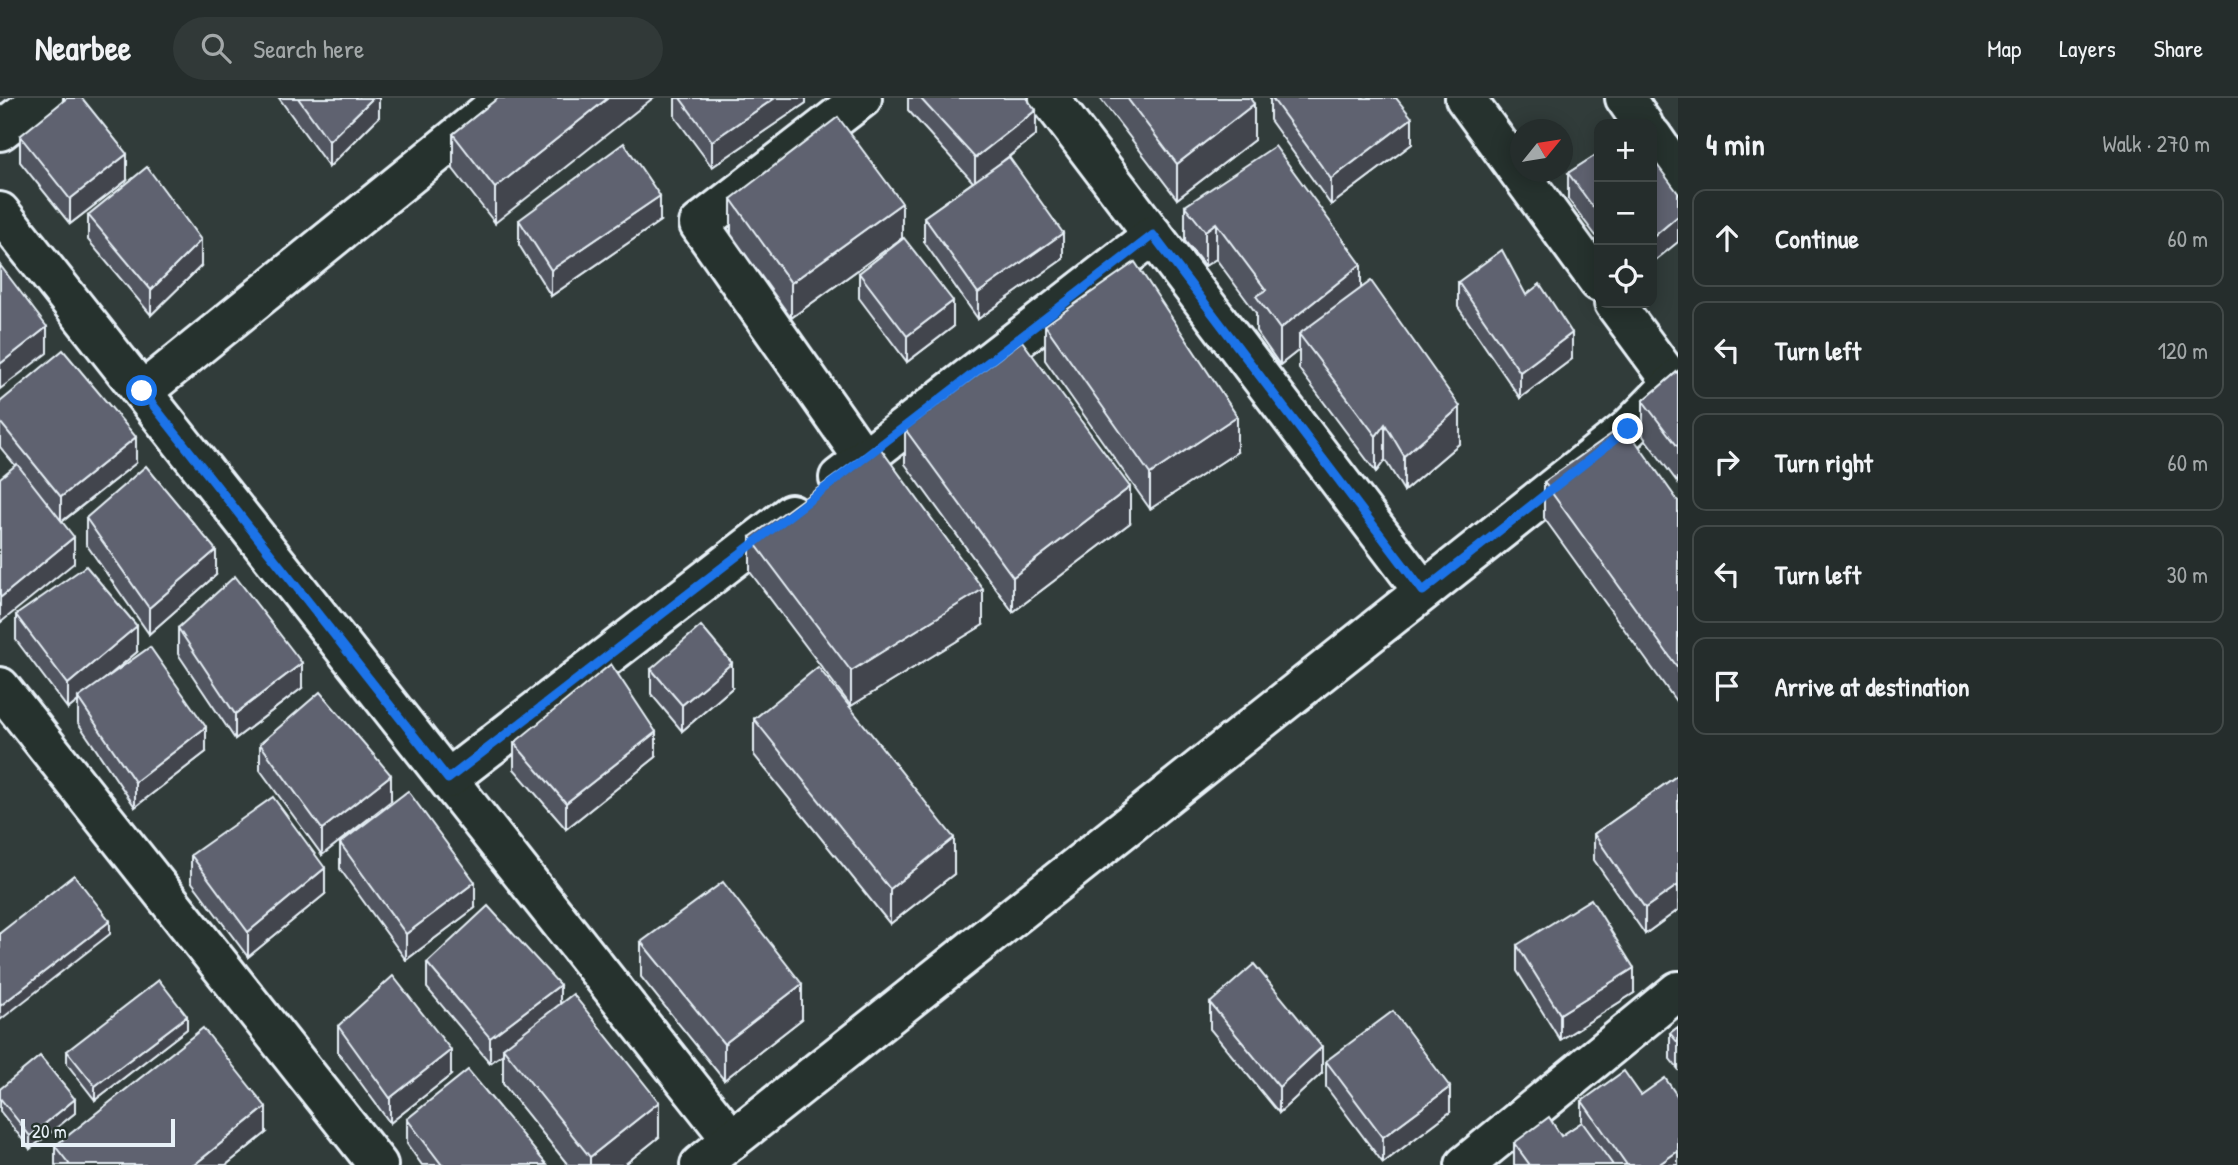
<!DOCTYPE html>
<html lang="en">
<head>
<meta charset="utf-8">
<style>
  body { margin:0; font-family:"Patrick Hand",sans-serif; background:#313938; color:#f1f3f6 }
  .controls { position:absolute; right:21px; top:21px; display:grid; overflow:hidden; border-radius:14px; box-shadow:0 4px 18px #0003 }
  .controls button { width:63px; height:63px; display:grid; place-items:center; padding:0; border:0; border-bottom:2px solid #424948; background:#252d2c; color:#f1f3f6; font:35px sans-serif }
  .compass { position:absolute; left:1510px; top:21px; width:63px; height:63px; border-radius:50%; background:#252d2c; box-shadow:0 4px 18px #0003; rotate:60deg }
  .scale { position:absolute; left:21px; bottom:18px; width:154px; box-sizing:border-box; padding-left:7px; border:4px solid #e8f1f8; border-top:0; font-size:19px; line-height:24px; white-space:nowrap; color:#e8f1f8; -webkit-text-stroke:5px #26332d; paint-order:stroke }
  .stop { position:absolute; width:21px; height:21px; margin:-16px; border:5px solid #1a73e8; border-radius:50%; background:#fff }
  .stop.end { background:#1a73e8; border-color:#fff; box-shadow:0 2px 7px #0008 }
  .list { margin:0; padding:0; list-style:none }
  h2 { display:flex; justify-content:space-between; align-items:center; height:91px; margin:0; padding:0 28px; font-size:30px }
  h2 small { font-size:23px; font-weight:400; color:#a3a8a9 }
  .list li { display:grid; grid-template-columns:46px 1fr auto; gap:21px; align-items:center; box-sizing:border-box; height:98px; margin:0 14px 14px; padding:0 14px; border:2px solid #424948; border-radius:14px }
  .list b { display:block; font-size:26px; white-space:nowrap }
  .list em { font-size:23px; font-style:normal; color:#a3a8a9 }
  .icon { flex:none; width:38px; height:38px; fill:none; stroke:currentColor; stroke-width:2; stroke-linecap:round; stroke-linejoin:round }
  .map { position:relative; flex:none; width:1678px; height:1067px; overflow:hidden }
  header { display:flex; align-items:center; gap:42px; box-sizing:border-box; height:98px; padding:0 35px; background:#252d2c; border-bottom:2px solid #424948 }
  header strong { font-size:33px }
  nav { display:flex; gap:38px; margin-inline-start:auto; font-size:24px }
  .search { width:490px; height:63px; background:#313938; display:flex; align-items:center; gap:18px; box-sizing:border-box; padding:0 24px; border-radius:38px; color:#a3a8a9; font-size:26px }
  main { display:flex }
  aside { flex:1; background:#252d2c }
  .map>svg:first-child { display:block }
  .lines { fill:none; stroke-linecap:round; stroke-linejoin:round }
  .street-casing { stroke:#e8f1f8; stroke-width:44 }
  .street { stroke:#26332d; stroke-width:38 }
  .wall { fill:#515460; stroke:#e8f1f8; stroke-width:2 }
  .shaded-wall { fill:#42454e; stroke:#e8f1f8; stroke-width:2 }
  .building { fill:#5e6270; stroke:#e8f1f8; stroke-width:2 }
  .route { stroke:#1a73e8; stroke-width:9 }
</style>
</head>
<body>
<header>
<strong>Nearbee</strong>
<div class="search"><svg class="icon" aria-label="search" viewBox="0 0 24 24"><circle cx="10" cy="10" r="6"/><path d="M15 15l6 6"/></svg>Search here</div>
<nav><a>Map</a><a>Layers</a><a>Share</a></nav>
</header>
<main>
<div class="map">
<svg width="1678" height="1067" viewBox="0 0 1678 1067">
  <rect width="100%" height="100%" fill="#313c3a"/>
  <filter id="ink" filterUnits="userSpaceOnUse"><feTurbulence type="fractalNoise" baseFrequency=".0143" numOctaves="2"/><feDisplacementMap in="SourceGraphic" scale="14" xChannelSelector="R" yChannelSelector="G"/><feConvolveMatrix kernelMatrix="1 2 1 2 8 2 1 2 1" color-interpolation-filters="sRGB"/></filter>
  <g filter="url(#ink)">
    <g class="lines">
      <defs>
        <g id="street">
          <polyline points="862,0 699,126 864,361"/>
          <polyline points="1049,0 1423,493"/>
          <polyline points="1465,0 1599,184"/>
          <polyline points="1625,0 1643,26"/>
          <polyline points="0,33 43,0"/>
          <polyline points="1652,38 1678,76"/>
          <polyline points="0,114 732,1042"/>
          <polyline points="1614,205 1673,285"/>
          <polyline points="142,294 505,0"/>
          <polyline points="839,380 1153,137"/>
          <polyline points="0,589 378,1067"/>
          <polyline points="448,681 791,416"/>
          <polyline points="700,1067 1628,331 1678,280"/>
          <polyline points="1465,1067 1678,893"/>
        </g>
      </defs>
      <use href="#street" class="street-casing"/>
      <use href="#street" class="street"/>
    </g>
    <g class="wall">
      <polygon points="279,0 379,0 379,19 329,69"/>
      <polygon points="498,0 495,125 453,71 453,36"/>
      <polygon points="675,0 806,0 806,5 712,69 675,19"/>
      <polygon points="908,0 1026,0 1036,37 1009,59 1063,161 978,221 924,144 924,119 973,84 908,12"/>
      <polygon points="1100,0 1253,0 1251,1 1254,42 1177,101"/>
      <polygon points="1270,0 1396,0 1412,46 1331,107 1270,22"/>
      <polygon points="20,38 127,82 70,126 20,64"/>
      <polygon points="1599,55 1599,142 1568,101 1568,75"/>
      <polygon points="731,101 902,140 791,220 731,136"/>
      <polygon points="1185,108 1361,190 1460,345 1404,393 1385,362 1376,374 1299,271 1299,252 1280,267 1256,233 1256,215 1216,161 1205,168 1185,143"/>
      <polygon points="88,117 201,168 151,217 88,142"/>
      <polygon points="519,122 660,123 551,198 519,147"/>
      <polygon points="859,175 953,229 907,264 859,200"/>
      <polygon points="1458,184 1526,197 1572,261 1520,300 1458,209"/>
      <polygon points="1045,227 1237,354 1150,411 1045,262"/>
      <polygon points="1678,273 1678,385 1643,338 1643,303"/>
      <polygon points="0,304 136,365 62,424 74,465 15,367 0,349"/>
      <polygon points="905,331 1130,425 1013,514 905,366"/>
      <polygon points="1544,384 1678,403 1678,606 1544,420"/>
      <polygon points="86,420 216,477 149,536 86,446"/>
      <polygon points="750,439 983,527 851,608 750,474"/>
      <polygon points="16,517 137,554 104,581 206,654 135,709 78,625 78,603 68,611 16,542"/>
      <polygon points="178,530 302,590 235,641 178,556"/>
      <polygon points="651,571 732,590 682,633 651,596"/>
      <polygon points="754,621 954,776 890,826 754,657"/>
      <polygon points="514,645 656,659 566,731 514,671"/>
      <polygon points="260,646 391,703 322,757 260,672"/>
      <polygon points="1678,677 1678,812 1645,836 1594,762 1594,736"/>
      <polygon points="340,745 475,810 406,862 340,771"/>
      <polygon points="191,757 325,796 248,859 191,783"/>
      <polygon points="641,844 802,921 724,982 641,879"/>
      <polygon points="1517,847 1634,895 1560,942 1517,873"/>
      <polygon points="427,865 560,906 659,1039 624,1067 568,1067 503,986 503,956 490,965 427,890"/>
      <polygon points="1210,905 1322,975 1279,1015 1210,931"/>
      <polygon points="338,928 451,977 390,1025 338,954"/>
      <polygon points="1678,929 1678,971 1670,961 1670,935"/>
      <polygon points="187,931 95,1002 67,966 67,953"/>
      <polygon points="1326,963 1450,1014 1383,1065 1326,989"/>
      <polygon points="0,991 75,1015 30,1051 0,1013"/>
      <polygon points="1641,997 1678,1067 1514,1067 1514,1045 1561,1038 1582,1024 1582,1003"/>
      <polygon points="407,1021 547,1067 422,1067 407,1046"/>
      <polygon points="266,1035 226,1067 55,1067 55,1048"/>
    </g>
    <g class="shaded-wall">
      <polygon points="373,0 379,0 379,19 329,69 329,43"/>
      <polygon points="608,0 653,0 495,125 495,90"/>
      <polygon points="775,0 806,0 806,5 712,69 712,43"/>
      <polygon points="1254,6 1254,42 1177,101 1177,66"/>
      <polygon points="1036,12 1036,37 975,85 975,60"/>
      <polygon points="1412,20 1412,46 1331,107 1331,81"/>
      <polygon points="127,56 127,82 70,126 70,101"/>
      <polygon points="660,98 660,123 551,198 551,172"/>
      <polygon points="902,105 902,140 791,220 791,185"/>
      <polygon points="1678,118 1678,144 1652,165 1652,140"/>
      <polygon points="1216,125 1216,161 1205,168 1205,133"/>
      <polygon points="1063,135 1063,161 978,221 978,195"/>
      <polygon points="201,142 201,168 151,217 151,192"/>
      <polygon points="1361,166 1361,201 1299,236 1299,252 1280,267 1280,231"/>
      <polygon points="953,203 953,229 907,264 907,238"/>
      <polygon points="47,229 47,255 0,291 0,266"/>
      <polygon points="1572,235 1572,261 1520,300 1520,274"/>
      <polygon points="1460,309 1460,345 1404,393 1404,358"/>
      <polygon points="1237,318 1237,354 1150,411 1150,376"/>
      <polygon points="1385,326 1385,362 1376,374 1376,338"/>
      <polygon points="136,339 136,365 61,424 61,399"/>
      <polygon points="1130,389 1130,425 1013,514 1013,479"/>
      <polygon points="74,439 74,465 0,525 0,500"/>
      <polygon points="216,452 216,477 149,536 149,510"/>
      <polygon points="983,491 983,527 851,608 851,573"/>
      <polygon points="137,528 137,554 80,602 78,600 78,603 68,611 68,586"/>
      <polygon points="302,565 302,590 235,641 235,616"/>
      <polygon points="732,565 732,590 682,633 682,607"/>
      <polygon points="206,629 206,654 135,709 135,684"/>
      <polygon points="656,634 656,659 566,731 566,705"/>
      <polygon points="391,677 391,703 322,757 322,731"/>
      <polygon points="954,740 954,776 890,826 890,791"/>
      <polygon points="325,770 325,796 248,859 248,834"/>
      <polygon points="475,784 475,810 406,862 406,836"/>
      <polygon points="1678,787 1678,812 1645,836 1645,810"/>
      <polygon points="110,823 110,836 0,922 0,908"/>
      <polygon points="1634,870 1634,895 1560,942 1560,916"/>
      <polygon points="802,886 802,921 724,982 724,946"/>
      <polygon points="560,887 560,912 503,950 503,956 490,965 490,940"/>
      <polygon points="187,918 187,931 95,1002 95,988"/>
      <polygon points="1322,949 1322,975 1279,1015 1279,989"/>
      <polygon points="451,952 451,977 390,1025 390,1000"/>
      <polygon points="1450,989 1450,1014 1383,1065 1383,1039"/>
      <polygon points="75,1001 75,1015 30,1051 30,1038"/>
      <polygon points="659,1004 659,1039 624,1067 590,1067 590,1059"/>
      <polygon points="266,1009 266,1035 226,1067 194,1067"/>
      <polygon points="1678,1053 1678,1067 1658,1067"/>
    </g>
    <g class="building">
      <polygon points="67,0 82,0 127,56 70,101 20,38"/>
      <polygon points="298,0 373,0 329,43"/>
      <polygon points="498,0 608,0 495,90 453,36"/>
      <polygon points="680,0 775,0 712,43"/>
      <polygon points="920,0 1026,0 1036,12 975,60"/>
      <polygon points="1127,0 1250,0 1254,6 1177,66"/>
      <polygon points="1272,0 1396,0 1412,20 1331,81"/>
      <polygon points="838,19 902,105 791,185 731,101"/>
      <polygon points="624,45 660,98 551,172 519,122"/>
      <polygon points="1275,48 1361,166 1280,231 1256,198 1266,192 1216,125 1205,133 1185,108"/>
      <polygon points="1599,55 1599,117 1568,75"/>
      <polygon points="1009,59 1063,135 978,195 924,119"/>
      <polygon points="1652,60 1678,95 1678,118 1652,140"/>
      <polygon points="147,69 201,142 151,192 88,117"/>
      <polygon points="904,140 953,203 907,238 859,175"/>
      <polygon points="1502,152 1526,197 1540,186 1572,235 1520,274 1458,184"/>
      <polygon points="1135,164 1237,318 1150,376 1045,227"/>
      <polygon points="0,167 47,229 0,266"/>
      <polygon points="1371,183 1460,309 1404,358 1385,326 1376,338 1299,236"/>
      <polygon points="1022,243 1130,389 1013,479 905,331"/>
      <polygon points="63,252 136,339 61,399 0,324 0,304"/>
      <polygon points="1678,273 1678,349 1643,303"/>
      <polygon points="1624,327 1678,403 1678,570 1544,384"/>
      <polygon points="878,347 983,491 851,573 750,439"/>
      <polygon points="17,366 74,439 0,500 0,380"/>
      <polygon points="146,368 216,452 149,510 86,420"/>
      <polygon points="86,468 137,528 68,586 16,517"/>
      <polygon points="235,478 302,565 235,616 178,530"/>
      <polygon points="701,528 732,565 682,607 651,571"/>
      <polygon points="150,549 206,629 135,684 78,600"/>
      <polygon points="611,566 656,634 566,705 514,645"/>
      <polygon points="818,569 954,740 890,791 754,621"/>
      <polygon points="320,594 391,677 322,731 260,646"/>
      <polygon points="1678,677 1678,787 1645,810 1594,736"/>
      <polygon points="408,693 475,784 406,836 340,745"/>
      <polygon points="273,699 325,770 248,834 191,757"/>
      <polygon points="74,777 110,823 0,908 0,835"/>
      <polygon points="723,784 802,886 724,946 641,844"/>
      <polygon points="1591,801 1634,870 1560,916 1517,847"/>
      <polygon points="488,808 560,887 490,940 427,865"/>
      <polygon points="1254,866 1322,949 1279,989 1210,905"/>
      <polygon points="393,878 451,952 390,1000 338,928"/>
      <polygon points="159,882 187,918 95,988 67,953"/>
      <polygon points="573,896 659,1004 590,1059 503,950"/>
      <polygon points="1393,913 1450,989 1383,1039 1326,963"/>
      <polygon points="1678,929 1678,945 1670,935"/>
      <polygon points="203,930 266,1009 194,1067 70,1067 55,1048"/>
      <polygon points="40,958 75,1001 30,1038 0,1000 0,991"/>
      <polygon points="468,972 547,1067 442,1067 407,1021"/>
      <polygon points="1624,973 1641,997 1665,980 1678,999 1678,1053 1658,1067 1627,1067 1582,1003"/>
      <polygon points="1549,1019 1561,1038 1582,1024 1613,1067 1530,1067 1514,1045"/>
    </g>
  </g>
  <g class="lines" filter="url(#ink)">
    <polyline class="route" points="142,293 448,681 1153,137 1423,493 1628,331"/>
  </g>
</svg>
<div class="controls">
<button>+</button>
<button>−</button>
<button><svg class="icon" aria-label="locate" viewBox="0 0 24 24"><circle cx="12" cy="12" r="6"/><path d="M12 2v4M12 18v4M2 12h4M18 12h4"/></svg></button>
</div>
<svg class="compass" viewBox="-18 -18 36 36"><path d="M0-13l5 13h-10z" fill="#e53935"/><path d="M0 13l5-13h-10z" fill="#a3a8a9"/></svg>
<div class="scale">20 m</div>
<div class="stop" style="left:142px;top:293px"></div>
<div class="stop end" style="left:1628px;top:331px"></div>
</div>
<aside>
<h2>4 min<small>Walk · 270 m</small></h2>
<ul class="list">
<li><svg class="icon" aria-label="ahead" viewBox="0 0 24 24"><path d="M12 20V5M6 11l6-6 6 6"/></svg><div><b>Continue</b></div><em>60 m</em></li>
<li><svg class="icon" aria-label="left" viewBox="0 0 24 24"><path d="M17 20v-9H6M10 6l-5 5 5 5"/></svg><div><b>Turn left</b></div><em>120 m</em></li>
<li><svg class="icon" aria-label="right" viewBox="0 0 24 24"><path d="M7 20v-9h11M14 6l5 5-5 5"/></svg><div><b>Turn right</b></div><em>60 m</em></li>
<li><svg class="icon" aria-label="left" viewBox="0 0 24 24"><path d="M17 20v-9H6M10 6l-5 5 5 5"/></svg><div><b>Turn left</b></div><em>30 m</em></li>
<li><svg class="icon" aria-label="arrive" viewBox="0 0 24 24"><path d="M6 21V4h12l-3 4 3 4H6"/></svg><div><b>Arrive at destination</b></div></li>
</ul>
</aside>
</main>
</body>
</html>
